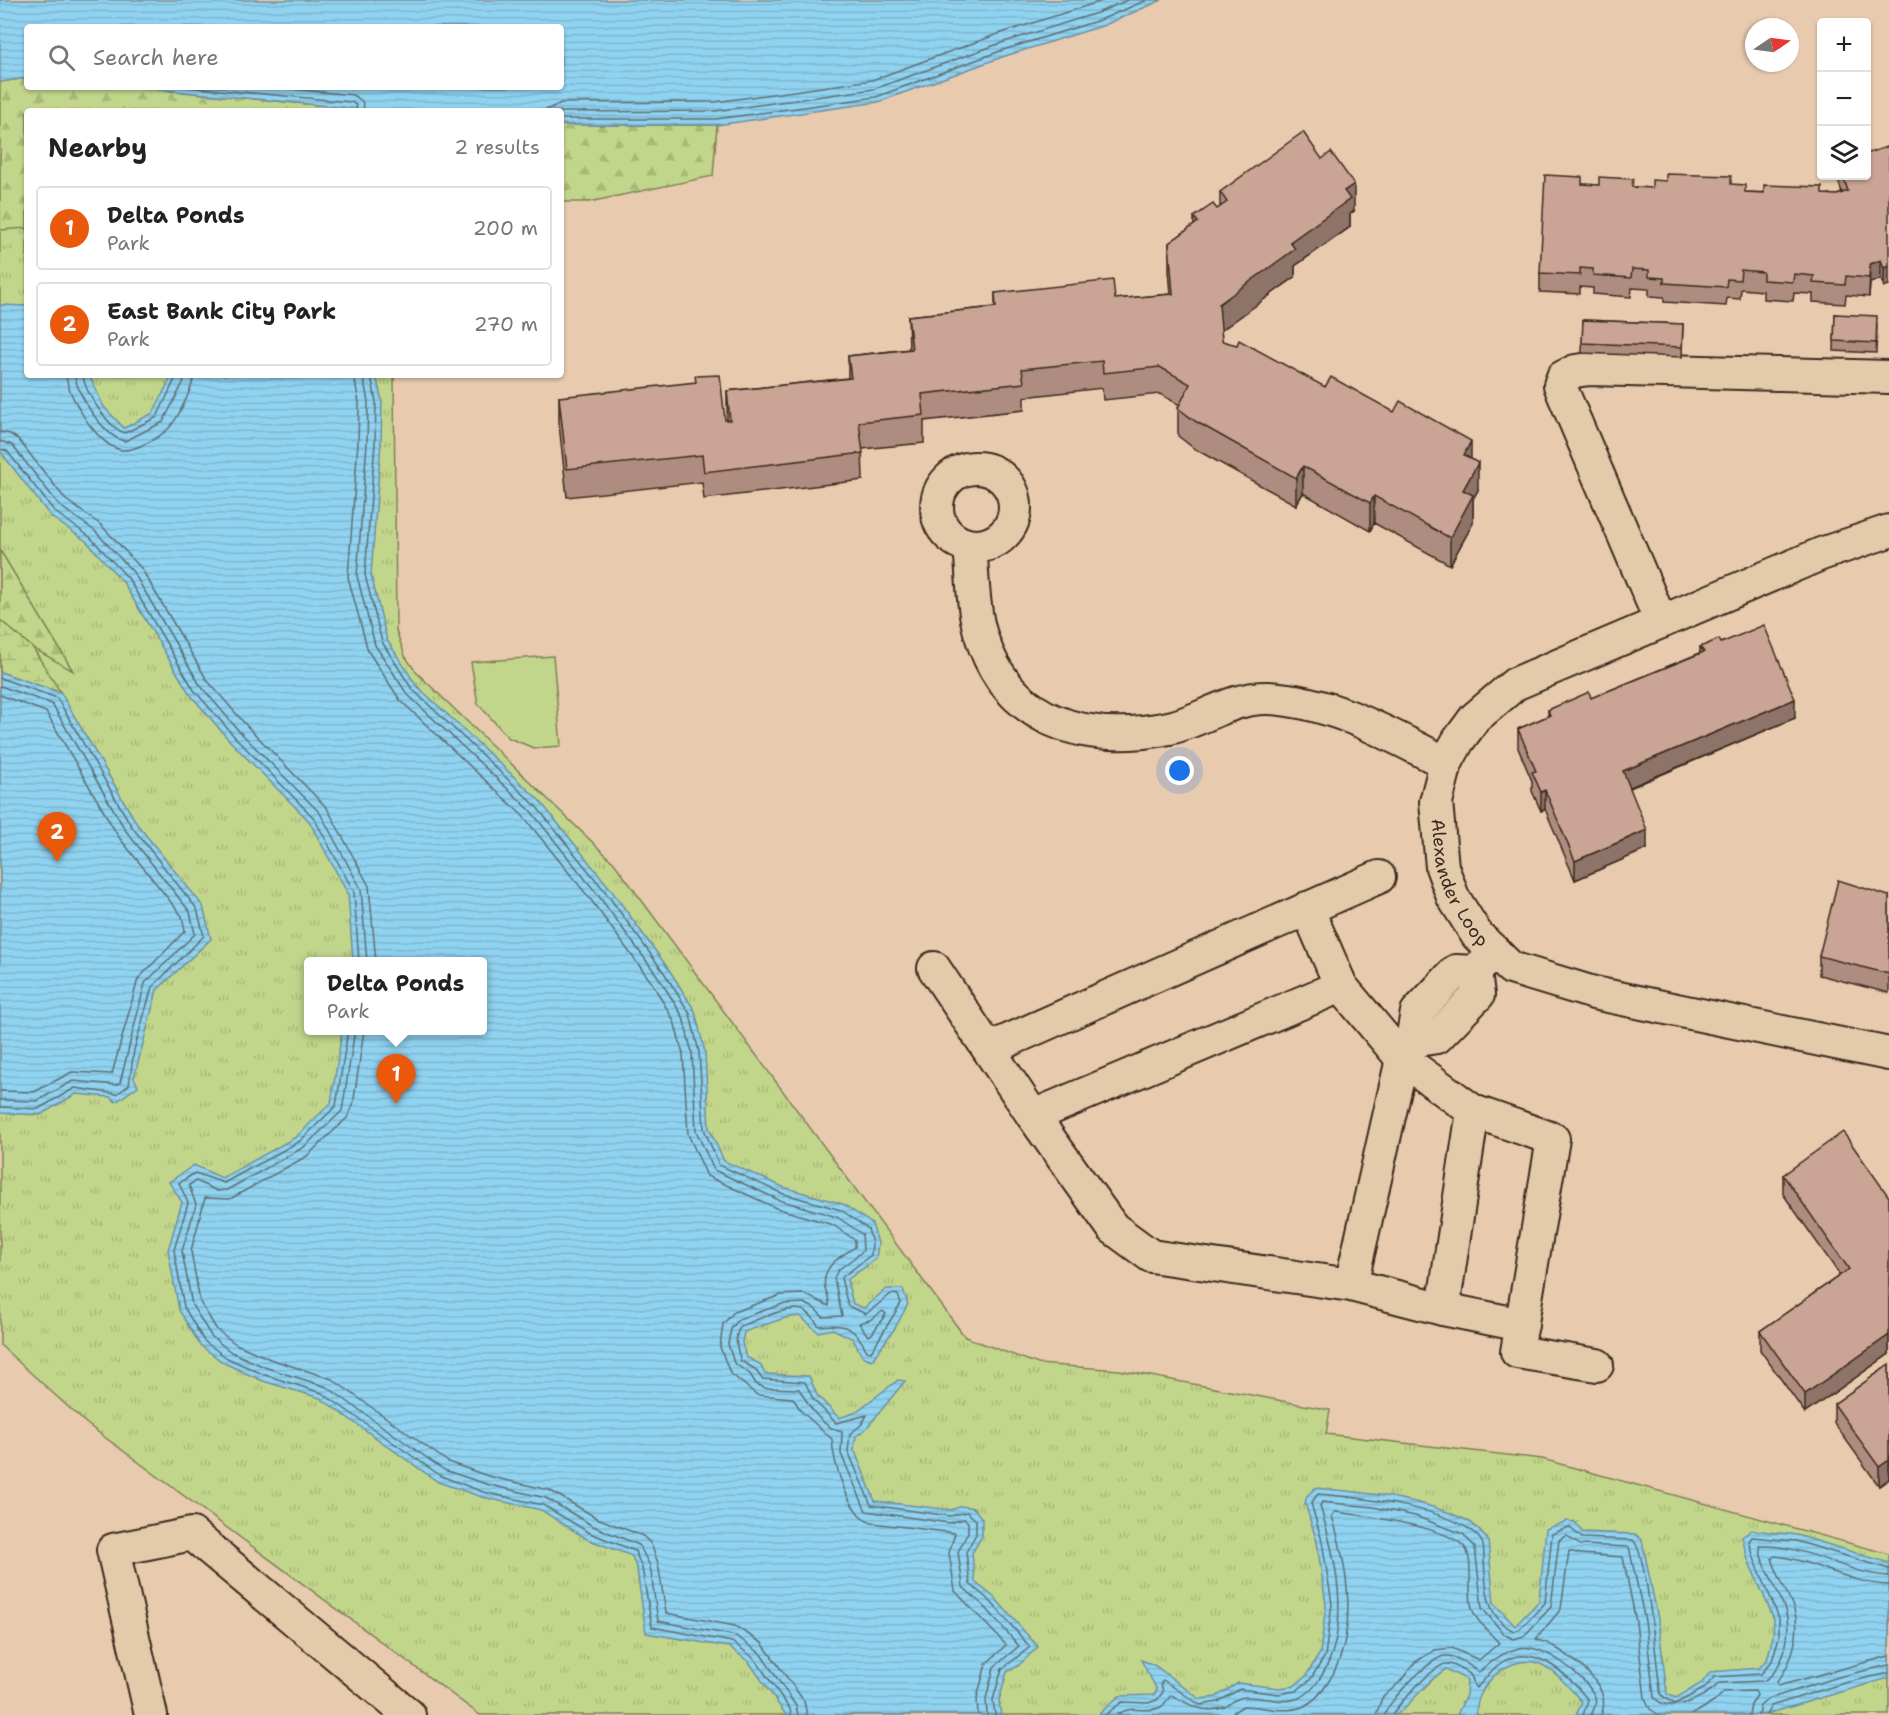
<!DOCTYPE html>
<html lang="en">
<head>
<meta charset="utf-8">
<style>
  body { margin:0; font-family:"Shantell Sans",sans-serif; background:#f2f2f2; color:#222 }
  .controls { position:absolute; right:18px; top:18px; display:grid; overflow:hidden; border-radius:6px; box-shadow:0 2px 4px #0004 }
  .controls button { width:54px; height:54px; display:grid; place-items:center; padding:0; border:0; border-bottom:2px solid #e0e0e0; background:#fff; color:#222; font:30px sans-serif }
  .compass { position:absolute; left:1745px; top:18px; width:54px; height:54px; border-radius:50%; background:#fff; box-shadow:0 2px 4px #0004; rotate:77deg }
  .you { position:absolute; left:1180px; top:771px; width:21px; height:21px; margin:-15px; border:4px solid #fff; border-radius:50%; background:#1a73e8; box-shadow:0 0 0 9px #1a73e833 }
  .badge { display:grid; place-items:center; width:39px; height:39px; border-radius:50%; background:#ea580c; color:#fff; font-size:20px; font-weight:700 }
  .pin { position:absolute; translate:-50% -50px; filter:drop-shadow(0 2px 3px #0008) }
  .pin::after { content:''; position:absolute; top:32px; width:21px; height:18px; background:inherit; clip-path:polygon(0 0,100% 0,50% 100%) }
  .popup { position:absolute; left:304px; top:957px; width:183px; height:78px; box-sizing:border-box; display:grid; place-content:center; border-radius:6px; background:#fff; filter:drop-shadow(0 2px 4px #0005); font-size:20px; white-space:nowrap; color:#767676 }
  .popup b { font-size:22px; color:#222 }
  .popup::after { content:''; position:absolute; left:50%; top:100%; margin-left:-12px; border:12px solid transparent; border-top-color:#fff }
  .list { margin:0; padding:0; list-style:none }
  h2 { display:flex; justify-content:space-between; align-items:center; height:78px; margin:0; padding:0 24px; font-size:26px }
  h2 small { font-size:20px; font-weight:400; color:#767676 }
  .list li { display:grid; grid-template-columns:39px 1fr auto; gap:18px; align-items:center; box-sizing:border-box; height:84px; margin:0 12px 12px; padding:0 12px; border:2px solid #e0e0e0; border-radius:6px }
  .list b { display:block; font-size:22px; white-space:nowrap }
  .list p { margin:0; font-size:20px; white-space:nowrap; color:#767676 }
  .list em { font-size:20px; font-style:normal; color:#767676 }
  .icon { flex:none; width:33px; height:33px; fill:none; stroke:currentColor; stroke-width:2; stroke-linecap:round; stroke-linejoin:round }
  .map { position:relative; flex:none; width:1889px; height:1715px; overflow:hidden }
  .search { position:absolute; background:#fff; box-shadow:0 2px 4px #0004; left:24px; top:24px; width:540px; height:66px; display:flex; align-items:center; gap:15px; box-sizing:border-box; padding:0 21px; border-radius:6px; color:#767676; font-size:22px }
  .panel { position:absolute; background:#fff; box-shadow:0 2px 4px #0004; left:24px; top:108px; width:540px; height:270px; border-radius:6px }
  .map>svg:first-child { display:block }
  .grass { fill:url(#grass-tufts); stroke:#7e8054; stroke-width:1.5; fill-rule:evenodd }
  .forest { fill:url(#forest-firs); stroke:#7e8054; stroke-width:1.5 }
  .wetland { fill:url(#wetland-marsh); stroke:#7e8054; stroke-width:1.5 }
  .garden { fill:#c2d68b; stroke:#7e8054; stroke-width:1.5 }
  .water { fill:url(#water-rules); stroke:#6e8f9d; stroke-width:1.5 }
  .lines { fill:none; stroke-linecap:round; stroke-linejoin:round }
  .shore { stroke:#5d6e72; stroke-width:1.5 }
  .minor-casing { stroke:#3b2a1e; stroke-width:36 }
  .minor { stroke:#e2caaa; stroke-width:32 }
  .wall { fill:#ae8d80; stroke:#3b2a1e; stroke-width:1.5 }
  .shaded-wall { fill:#8d7368; stroke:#3b2a1e; stroke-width:1.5 }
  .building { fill:#caa495; stroke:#3b2a1e; stroke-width:1.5 }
  .labels { text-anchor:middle; stroke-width:4.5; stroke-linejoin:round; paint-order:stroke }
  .street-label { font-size:18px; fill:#3b2a1e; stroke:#e2caaa }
</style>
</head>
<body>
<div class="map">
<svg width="1889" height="1715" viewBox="0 0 1889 1715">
  <defs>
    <pattern id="grass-tufts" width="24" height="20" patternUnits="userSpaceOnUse" patternTransform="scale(1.5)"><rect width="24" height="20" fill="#c2d68b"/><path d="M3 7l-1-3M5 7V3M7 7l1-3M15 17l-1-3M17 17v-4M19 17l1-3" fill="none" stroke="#a8b878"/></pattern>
    <pattern id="forest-firs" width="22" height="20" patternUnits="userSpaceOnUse" patternTransform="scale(1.5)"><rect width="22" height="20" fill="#c2d68b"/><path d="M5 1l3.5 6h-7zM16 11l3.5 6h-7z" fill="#a8b878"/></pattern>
    <pattern id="wetland-marsh" width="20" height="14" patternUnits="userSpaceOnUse" patternTransform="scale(1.5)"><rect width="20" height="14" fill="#c2d68b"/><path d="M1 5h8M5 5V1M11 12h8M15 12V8" fill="none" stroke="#a8b878"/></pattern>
    <pattern id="water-rules" width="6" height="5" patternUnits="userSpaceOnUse" patternTransform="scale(1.5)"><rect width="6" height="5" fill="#90d3f1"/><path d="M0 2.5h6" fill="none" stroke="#7db5ce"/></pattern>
  </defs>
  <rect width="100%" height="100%" fill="#e8caaf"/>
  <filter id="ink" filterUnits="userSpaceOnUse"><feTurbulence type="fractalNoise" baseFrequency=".0167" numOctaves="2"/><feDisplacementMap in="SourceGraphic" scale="12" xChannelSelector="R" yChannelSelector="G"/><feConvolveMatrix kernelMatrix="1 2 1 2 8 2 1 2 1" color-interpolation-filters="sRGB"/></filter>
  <g filter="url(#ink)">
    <path class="grass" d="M0,155L27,157V375H394L396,630L405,656L416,672L614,863L965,1337L1038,1364L1119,1370L1330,1410L1326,1434L1542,1459L1889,1554V1715H480L87,1424L0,1345ZM309,962H483V1030H309Z"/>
    <g class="forest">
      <polygon points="27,78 27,87 133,87 379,111 27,111 27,228 0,230 0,82"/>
      <polygon points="561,125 717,125 713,176 589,202 561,202"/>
      <polygon points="0,550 73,671 33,648 0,620"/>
    </g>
    <polygon class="wetland" points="0,620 33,648 61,693 0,672"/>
    <polygon class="garden" points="553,656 561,746 534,748 509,738 478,704 471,662"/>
    <g class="water">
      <polygon points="0,0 1162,0 1102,26 1005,56 878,102 717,125 561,125 561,111 379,111 133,87 561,87 561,27 27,27 27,78 0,82"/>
      <polygon points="0,305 27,306 27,375 89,375 104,407 124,428 153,413 172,375 376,375 382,401 381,443 371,575 387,640 416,685 540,801 609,887 670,971 695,1011 705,1052 709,1128 724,1161 783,1187 843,1204 872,1224 878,1243 876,1259 847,1280 853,1304 864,1308 886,1289 903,1289 908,1304 895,1328 872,1360 862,1356 853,1339 833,1329 818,1332 800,1316 785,1318 744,1332 742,1343 746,1357 760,1364 765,1374 809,1376 817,1395 839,1418 854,1413 898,1380 905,1381 865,1430 856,1436 854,1449 875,1501 951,1510 962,1506 974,1508 982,1519 982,1536 972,1553 975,1582 995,1598 1038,1647 1018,1666 1007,1672 999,1701 1001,1715 786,1715 749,1662 729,1647 646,1633 637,1570 632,1556 587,1539 541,1510 482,1497 438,1482 320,1398 263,1381 224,1363 200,1345 179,1310 168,1250 182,1202 169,1182 194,1165 222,1178 296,1137 331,1103 342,1031 483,1030 483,962 353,961 348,894 309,821 229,740 189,693 123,582 86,541 51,517 0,451"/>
      <polygon points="0,672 61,693 137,824 203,906 211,939 157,990 134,1078 138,1086 116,1102 110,1097 76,1094 40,1115 0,1113"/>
      <path d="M1315,1488C1367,1493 1421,1497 1468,1521C1476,1525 1482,1534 1488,1540L1494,1603L1515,1626L1539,1601L1546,1529L1567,1521L1575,1522L1582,1532L1635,1534L1642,1540L1658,1619L1667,1694L1676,1698L1702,1683L1710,1672L1759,1668L1767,1660L1773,1636L1774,1619L1748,1560L1742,1537L1752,1530L1797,1535L1889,1563V1678L1763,1715H1576L1582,1702C1570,1689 1557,1671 1540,1664C1511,1652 1473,1686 1477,1715H1457L1466,1695L1467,1680L1446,1669C1426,1681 1415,1701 1396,1715H1098L1119,1696L1154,1695L1157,1690L1141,1660L1154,1665L1200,1699L1216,1697L1238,1683L1279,1688L1294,1686L1306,1676L1320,1653L1326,1605L1317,1542L1305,1503L1307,1496Z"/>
    </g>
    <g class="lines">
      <g class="shore">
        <polyline points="185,87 351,102 356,105 357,111"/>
        <polyline points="270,87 353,95 362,101 365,111"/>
        <polyline points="544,111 561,103 715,102 872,80 998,34 1105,0"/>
        <polyline points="561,112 715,111 874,89 1001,43 1097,13 1128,0"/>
        <polyline points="561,119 716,119 876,97 1003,50 1100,20 1147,0"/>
        <path d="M66,375C67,396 99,448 122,450C135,451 159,438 168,429C177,421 193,387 194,375"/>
        <path d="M75,375C76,394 105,438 125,441L163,422L183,383L185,375"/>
        <path d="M83,375C84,391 109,429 125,433L157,417L177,375"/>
        <path d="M354,375L359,403L358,442L348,577L368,651L400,700L523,816L591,900L652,983L674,1021L683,1054L688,1134L707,1176L776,1208L833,1225L855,1240V1247C840,1257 821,1266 825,1288C827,1294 830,1300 829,1306L804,1294L781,1295L734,1312L723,1324L720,1347L730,1373L757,1395L793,1398L801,1411L832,1439C833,1461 848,1516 872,1523L955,1533L949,1553L955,1591L1006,1645L986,1664L977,1698L978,1715"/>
        <path d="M363,375L368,402L367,443L357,576L375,645L407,694L530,810L598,895L659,978L683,1017L692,1053L696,1131L714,1170L779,1200L837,1217L862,1234L863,1251L838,1270L834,1278L842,1316L823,1317L814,1308L804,1303L783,1304L739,1319L731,1329L728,1344L734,1363L750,1374L756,1384L765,1388L799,1389C809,1406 821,1427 842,1432L841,1454L866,1511L949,1523L964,1519L968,1522V1532L958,1552L963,1587L986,1608L1019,1646L994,1667L986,1699L987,1715"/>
        <path d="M371,375L376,402L375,443L365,575L382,642L412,689L535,805L604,890L665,974L690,1014L699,1052L704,1129L719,1165L781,1193L841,1210L868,1229L872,1243L871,1255L841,1278L848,1306L866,1314L891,1294L898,1295L901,1303L871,1352L867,1351C855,1327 845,1323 819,1326C814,1320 810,1312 802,1310C784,1306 758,1320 741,1326C733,1336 737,1350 741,1361L755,1369L762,1379L805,1382L813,1399L836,1423L867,1415L861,1425L850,1434L848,1451L871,1505L950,1516L967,1512L976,1520V1534L966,1552L970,1584L991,1602L1030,1647L1002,1669L993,1700L995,1715"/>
        <polyline points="0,432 10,434 18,439 66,500 101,525 141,568 207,680 246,725 327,808 369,886 376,962"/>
        <polyline points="0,441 12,445 60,506 95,531 134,573 200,685 239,731 320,813 361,889 367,962"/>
        <polyline points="0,449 7,451 55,512 90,537 128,578 194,690 234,736 314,818 354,892 359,962"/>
        <polyline points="0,678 57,698 132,827 197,909 204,936 152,987 134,1050 129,1085 117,1094 75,1088 38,1109 0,1107"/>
        <polyline points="0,686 52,704 126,831 190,912 195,934 145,983 120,1083 116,1085 73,1081 37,1101 0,1100"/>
        <polyline points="0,695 46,712 118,836 182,916 185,931 138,979 112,1074 72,1072 34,1092 0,1091"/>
        <polyline points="348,1030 336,1106 300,1141 224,1183 195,1173 179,1183 188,1203 174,1250 184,1307 204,1341 227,1358 265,1375 322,1393 441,1476 483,1492 543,1505 590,1533 635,1551 642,1568 652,1627 732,1642 754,1658 790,1709 791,1715"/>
        <polyline points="355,1030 342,1111 304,1147 227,1190 217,1191 196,1181 189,1185 196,1205 182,1251 192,1305 211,1336 231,1352 267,1368 327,1387 444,1470 486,1484 546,1498 593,1526 639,1545 650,1566 658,1621 736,1636 760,1653 796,1706 798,1715"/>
        <polyline points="364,1030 353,1106 347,1118 307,1156 230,1199 205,1198 191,1251 200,1302 217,1330 236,1344 270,1359 332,1379 448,1462 488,1476 549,1490 597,1518 643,1536 651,1544 658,1563 666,1613 735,1626 762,1643 804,1701 807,1715"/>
        <polygon points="883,1311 886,1314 871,1335 868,1336 859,1323 870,1320"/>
        <path d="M1889,1585C1850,1584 1814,1560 1775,1556L1772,1558C1777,1576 1788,1592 1794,1610C1802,1632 1791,1665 1777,1682L1778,1686L1889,1656"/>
        <path d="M1105,1715L1122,1702L1148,1703L1157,1700L1163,1692L1161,1683L1163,1680L1200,1705L1218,1702L1240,1689L1279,1694L1296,1691L1310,1680L1325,1656L1332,1604L1322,1541L1311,1503L1318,1494C1355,1497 1462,1508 1482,1542C1484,1546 1484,1555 1484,1560C1486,1586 1485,1618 1514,1631L1520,1629L1545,1603L1552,1534L1569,1527L1582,1538L1633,1540C1648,1554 1656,1668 1661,1695L1675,1704L1705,1688L1715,1677L1761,1674L1772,1661L1779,1637V1618L1754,1558L1749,1541L1752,1537L1796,1541L1889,1569"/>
        <path d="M1117,1715C1132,1703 1145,1715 1161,1707C1165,1704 1168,1699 1171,1695C1189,1704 1203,1715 1225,1707C1232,1703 1236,1697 1245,1697C1263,1696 1282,1705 1299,1698C1309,1694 1317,1684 1322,1675C1352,1625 1336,1559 1320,1506L1322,1502L1373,1507L1415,1516L1463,1534L1475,1547L1482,1608L1504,1634L1513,1639L1524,1636L1551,1607L1559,1540L1567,1536L1580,1545L1629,1547L1645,1621L1654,1697C1668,1715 1705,1699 1719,1683L1763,1681C1783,1671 1790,1638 1787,1618C1785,1603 1767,1572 1761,1556L1760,1546C1806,1544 1845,1574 1889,1576"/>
        <path d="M1229,1715L1243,1706C1263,1706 1283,1714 1302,1707C1314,1702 1323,1691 1329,1681C1359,1632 1348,1569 1332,1516L1335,1512C1359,1515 1456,1527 1467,1551C1474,1568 1466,1592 1473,1611C1477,1623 1491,1633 1499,1643L1479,1660L1452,1648L1435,1650L1415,1662L1400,1682L1382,1698L1376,1715"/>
        <path d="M1385,1715C1386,1703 1431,1657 1445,1656C1457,1655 1470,1666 1479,1672C1492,1662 1502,1652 1519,1648C1543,1643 1586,1676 1595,1697C1597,1704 1594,1709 1591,1715"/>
        <path d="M1393,1715C1394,1707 1436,1664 1446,1664C1452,1663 1468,1671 1471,1676C1475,1682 1471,1684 1476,1688C1484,1681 1490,1671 1498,1665C1532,1639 1568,1674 1588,1700L1583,1715"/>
        <path d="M1601,1715C1614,1687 1574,1659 1553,1646C1547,1642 1541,1642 1536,1639L1561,1609L1569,1551L1581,1554L1623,1557L1636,1622L1645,1698L1650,1709L1659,1715"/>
        <polyline points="1691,1715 1714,1702 1724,1692 1755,1691 1757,1695 1751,1705 1749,1715"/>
        <polyline points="1758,1715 1760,1706 1768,1699 1842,1676 1889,1665"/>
        <polyline points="1766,1715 1771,1706 1844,1683 1889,1673"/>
      </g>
      <defs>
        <g id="minor">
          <circle cx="976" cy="507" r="39"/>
          <path id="s1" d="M1889,531L1821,554L1515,684L1475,718L1458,741L1446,763L1436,802L1442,867L1453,897L1477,935L1511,968L1594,993L1889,1054"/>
          <path d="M970,546C973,574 972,604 980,632C1006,722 1084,745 1169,728C1202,721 1231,697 1268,698C1333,701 1390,735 1446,763"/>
          <polyline points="1661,622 1563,393 1560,385 1563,377 1575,371 1590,369 1889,377"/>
          <polyline points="1307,908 1341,986 1402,1059 1412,1041 1417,1012 1456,971 1475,972 1494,951"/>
          <polyline points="934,968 1033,1116"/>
          <polyline points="1341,986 1033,1116 1113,1228 1151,1256 1351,1285 1443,1309 1473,1111 1402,1059 1351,1285"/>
          <polyline points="1412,1041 1437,1037 1478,995 1475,972"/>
          <polyline points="989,1049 1379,877"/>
          <polyline points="1473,1111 1553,1139 1517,1352 1597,1365"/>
          <polyline points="1443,1309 1522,1325"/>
          <polyline points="151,1715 113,1550 192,1534 409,1715"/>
        </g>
      </defs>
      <use href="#minor" class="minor-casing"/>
      <use href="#minor" class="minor"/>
    </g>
    <g class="wall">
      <polygon points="1889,146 1884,287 1881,279 1870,283 1869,297 1846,295 1845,304 1813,302 1813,294 1794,293 1793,301 1763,299 1763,291 1741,289 1740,299 1727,298 1726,306 1664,302 1664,297 1649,296 1649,289 1632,288 1631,297 1593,294 1593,288 1580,287 1580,294 1540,292 1540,273 1582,184 1652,188 1666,181 1731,184 1745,192 1837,195 1842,193 1839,183 1839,176 1866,176"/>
      <polygon points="1220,192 1354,211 1350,214 1350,227 1295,266 1295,277 1221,330 1222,341 1325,387 1471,459 1478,490 1473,499 1473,523 1450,565 1374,523 1370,531 1303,493 1296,505 1195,449 1178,436 1178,408 1180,405 1160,394 1103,400 1102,388 1024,397 1024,410 924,421 924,443 862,449 863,480 704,499 702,482 567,497 559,424 559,397 727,420 727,391 848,378 848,356 909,349 908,316 995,307 995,293 1115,299 1171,294 1169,271 1169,243 1194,225 1194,217 1217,209 1220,207"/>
      <polygon points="1835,314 1877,325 1876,353 1834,351"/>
      <polygon points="1583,320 1683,324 1682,357 1582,353"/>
      <polygon points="1721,643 1795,718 1630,788 1647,849 1575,880 1545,809 1541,811 1532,791 1532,781 1518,748 1518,729 1548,716 1548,710 1591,698 1700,653 1700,647"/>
      <polygon points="1889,896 1889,993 1819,975 1819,956"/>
      <polygon points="1783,1175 1889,1197 1889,1354 1805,1413 1760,1350 1760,1331 1840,1275 1783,1194"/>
      <polygon points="1889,1365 1889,1479 1879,1486 1834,1423 1834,1404"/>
    </g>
    <g class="shaded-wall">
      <polygon points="1354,184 1354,211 1350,214 1350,227 1295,266 1295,277 1219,332 1219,304 1290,242 1344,191"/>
      <polygon points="1881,260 1881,279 1870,283 1869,297 1870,264"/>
      <polygon points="1889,266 1889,285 1884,287 1884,268"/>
      <polygon points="1471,441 1471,468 1464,455"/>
      <polygon points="1478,463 1478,490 1473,499 1473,523 1450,565 1450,538 1463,490"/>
      <polygon points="1303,466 1303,493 1296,505 1296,478"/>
      <polygon points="1374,496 1374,523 1370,531 1370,503"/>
      <polygon points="1795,699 1795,718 1623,790 1623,771"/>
      <polygon points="1545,790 1545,809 1541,811 1541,792"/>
      <polygon points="1647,830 1647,849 1575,880 1575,861"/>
      <polygon points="1889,1335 1889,1354 1805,1413 1805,1394"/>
      <polygon points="1889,1460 1889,1479 1879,1486 1879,1467"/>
    </g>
    <g class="building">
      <polygon points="1303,132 1322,159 1331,152 1354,184 1344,191 1350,199 1290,242 1295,249 1219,304 1222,341 1237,345 1239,340 1325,387 1331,377 1394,412 1400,401 1471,441 1464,455 1478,463 1463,490 1473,495 1450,538 1374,496 1370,503 1303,466 1296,478 1195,421 1178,408 1190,384 1160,367 1103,373 1102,361 1022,369 1024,383 922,394 924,415 859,422 863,453 704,472 702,455 567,469 559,397 696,382 695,376 720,375 725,420 730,420 727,391 851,378 848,356 912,349 908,316 996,307 995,293 1113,280 1115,299 1173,294 1169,243 1198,222 1194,217 1213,204 1217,209 1227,202 1220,192"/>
      <polygon points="1889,146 1889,266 1884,268 1881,260 1870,264 1869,278 1846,276 1845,285 1813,283 1814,276 1794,274 1793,282 1763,280 1763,272 1741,270 1740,280 1727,279 1726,287 1664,283 1664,278 1649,277 1649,270 1632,269 1631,278 1593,275 1593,269 1580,268 1580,275 1540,273 1545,175 1582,177 1582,184 1599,185 1599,177 1633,179 1632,187 1652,188 1652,180 1666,181 1666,174 1731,176 1731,184 1745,185 1745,192 1764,193 1764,185 1822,187 1822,194 1837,195 1848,191 1843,176 1866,176 1866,154"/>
      <polygon points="1835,314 1877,316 1876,343 1834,341"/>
      <polygon points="1583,320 1683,324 1682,347 1582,343"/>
      <polygon points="1764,625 1795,699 1623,771 1647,830 1575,861 1545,790 1541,792 1532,772 1536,771 1518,729 1550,715 1548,710 1589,692 1591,698 1704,652 1700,647 1719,639 1721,643"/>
      <polygon points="1838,880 1889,896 1889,974 1819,956"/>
      <polygon points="1843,1132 1889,1197 1889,1335 1805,1394 1760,1331 1849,1269 1783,1175"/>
      <polygon points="1889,1365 1889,1460 1879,1467 1834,1404"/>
    </g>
  </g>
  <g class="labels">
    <g class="street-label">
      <text dy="6" stroke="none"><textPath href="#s1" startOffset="636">Alexander Loop</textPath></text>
    </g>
  </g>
</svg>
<div class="controls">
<button>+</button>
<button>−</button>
<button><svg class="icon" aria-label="layers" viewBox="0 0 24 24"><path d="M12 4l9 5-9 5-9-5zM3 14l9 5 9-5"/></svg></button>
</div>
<svg class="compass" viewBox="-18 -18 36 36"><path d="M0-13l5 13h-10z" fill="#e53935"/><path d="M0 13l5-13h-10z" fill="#767676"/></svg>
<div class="you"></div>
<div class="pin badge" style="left:396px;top:1104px">1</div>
<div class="popup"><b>Delta Ponds</b>Park</div>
<div class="pin badge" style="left:57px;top:862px">2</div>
<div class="search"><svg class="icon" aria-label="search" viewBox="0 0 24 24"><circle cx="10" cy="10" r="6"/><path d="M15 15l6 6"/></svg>Search here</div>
<section class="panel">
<h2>Nearby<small>2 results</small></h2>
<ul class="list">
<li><span class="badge">1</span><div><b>Delta Ponds</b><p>Park</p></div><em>200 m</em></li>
<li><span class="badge">2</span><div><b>East Bank City Park</b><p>Park</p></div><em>270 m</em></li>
</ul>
</section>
</div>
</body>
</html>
